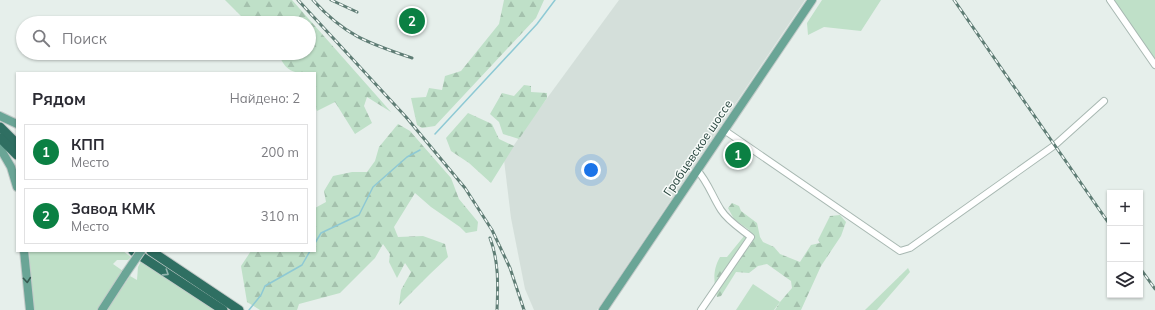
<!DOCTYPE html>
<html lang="ru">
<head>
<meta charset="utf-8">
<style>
  body { margin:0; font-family:Mulish,sans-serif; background:#f2f2f3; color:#2b2b33 }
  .controls { position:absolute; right:12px; bottom:12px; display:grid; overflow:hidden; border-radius:0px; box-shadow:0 1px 3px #0004 }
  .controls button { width:36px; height:36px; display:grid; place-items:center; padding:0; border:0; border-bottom:1px solid #e1e1e2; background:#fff; color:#2b2b33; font:20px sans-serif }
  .you { position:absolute; left:591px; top:170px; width:14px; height:14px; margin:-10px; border:3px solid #fff; border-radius:50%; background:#1a73e8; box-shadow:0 0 0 6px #1a73e833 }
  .badge { display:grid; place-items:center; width:26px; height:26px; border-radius:50%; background:#0b8043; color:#fff; font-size:13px; font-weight:700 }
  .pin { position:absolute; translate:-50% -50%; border:2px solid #fff; box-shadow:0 1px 4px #0006 }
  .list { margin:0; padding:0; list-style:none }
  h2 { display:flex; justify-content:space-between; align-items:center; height:52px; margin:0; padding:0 16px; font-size:17px }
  h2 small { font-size:13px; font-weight:400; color:#7c7c81 }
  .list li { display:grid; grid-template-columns:26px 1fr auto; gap:12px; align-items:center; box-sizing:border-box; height:56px; margin:0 8px 8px; padding:0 8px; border:1px solid #e1e1e2; border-radius:0px }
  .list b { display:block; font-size:15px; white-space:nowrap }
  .list p { margin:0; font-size:13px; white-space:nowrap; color:#7c7c81 }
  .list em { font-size:13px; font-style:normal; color:#7c7c81 }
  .icon { flex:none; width:22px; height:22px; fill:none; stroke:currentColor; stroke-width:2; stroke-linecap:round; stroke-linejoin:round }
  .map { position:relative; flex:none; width:1155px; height:310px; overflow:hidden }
  .search { position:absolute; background:#fff; box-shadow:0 1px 3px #0004; left:16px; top:16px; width:300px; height:44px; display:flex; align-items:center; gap:10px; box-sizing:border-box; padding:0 14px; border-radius:22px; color:#7c7c81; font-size:15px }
  .panel { position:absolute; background:#fff; box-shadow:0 1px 3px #0004; left:16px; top:72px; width:300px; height:180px; border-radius:0px }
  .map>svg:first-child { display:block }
  .built { fill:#d4dfda }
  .green { fill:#bfe0c8 }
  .forest { fill:url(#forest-firs) }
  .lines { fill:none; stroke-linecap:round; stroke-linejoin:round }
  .stream { stroke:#8ec9d4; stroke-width:1.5 }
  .minor-casing { stroke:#a8b8b2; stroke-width:8 }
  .major-casing { stroke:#c2cac8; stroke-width:10 }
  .highway-casing { stroke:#c2cac8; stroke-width:11 }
  .minor { stroke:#fff; stroke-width:6 }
  .major { stroke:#6aa596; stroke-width:8 }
  .highway { stroke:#2f6f62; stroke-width:9 }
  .rail-casing { stroke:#5f7d75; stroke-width:3 }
  .rail { stroke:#f7fbf9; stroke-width:1.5; stroke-dasharray:4.5; stroke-linecap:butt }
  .major-bridge-casing { stroke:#c2cac8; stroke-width:10; stroke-linecap:butt }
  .major-bridge { stroke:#6aa596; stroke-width:8 }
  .oneway { stroke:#93b5ae }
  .oneway2 { stroke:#365b51 }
  .labels { text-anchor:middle; stroke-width:3; stroke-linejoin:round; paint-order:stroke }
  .street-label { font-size:12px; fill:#24423a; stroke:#f7fbf9 }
</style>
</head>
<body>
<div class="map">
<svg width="1155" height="310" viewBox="0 0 1155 310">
  <defs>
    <pattern id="forest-firs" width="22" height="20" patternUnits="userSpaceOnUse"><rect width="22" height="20" fill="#bfe0c8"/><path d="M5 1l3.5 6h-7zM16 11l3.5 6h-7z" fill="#a4c1ad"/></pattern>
  </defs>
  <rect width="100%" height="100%" fill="#e6efeb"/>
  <polygon class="built" points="619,0 805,0 597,310 534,310 525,289 511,218 504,160 531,120"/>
  <g class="green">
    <polygon points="822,0 881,0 861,31 824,27 808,35 807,23"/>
    <polygon points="1106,0 1155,0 1155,69"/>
    <polygon points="29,251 123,251 131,257 128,260 117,260 113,264 123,271 98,310 34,310"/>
    <polygon points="141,261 218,310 107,310 130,276 137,280 138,267"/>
    <polygon points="753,284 780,302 774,310 736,310"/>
  </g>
  <g class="forest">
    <path d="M225,0H292L391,112L367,97L364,106L372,123L355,134L335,102L317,111L315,106V73C294,73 287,74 278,53H309V23H248Z"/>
    <polygon points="504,0 544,0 536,18 435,126 422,128 417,125 411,98 426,97 429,88 442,90 445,76 461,71 499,24"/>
    <polygon points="524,85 531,86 531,92 547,93 547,98 519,139 503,134 499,122 490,114 502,93 514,96"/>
    <polygon points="468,113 492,124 499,139 514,146 491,183 469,163 451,151 446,138"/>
    <polygon points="398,124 410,131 451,178 459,199 478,222 477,231 466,233 460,227 431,207 415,193 394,227 398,237 423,236 445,244 448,257 430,274 399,305 401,290 411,272 405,263 397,278 389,262 390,254 383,244 375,258 340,293 299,304 297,310 260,310 247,302 241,266 251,251 315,251 315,208 326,202 324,191 333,176 352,172 367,172 375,161 379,147"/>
    <path d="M732,203L739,206L741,211L757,223L760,237L763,242L774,247L780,254L800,262L811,245L820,243L818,240L830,216L840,215L846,222L841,236L821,266L801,310H775L780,302L792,288L791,281L767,264L758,266L749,273L736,272L721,296L717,297C714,282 712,271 720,257H727L749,230L734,219L728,208Z"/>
    <polygon points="908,268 910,272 877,310 865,310"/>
  </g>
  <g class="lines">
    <g class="stream">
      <polyline points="435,134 537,24 555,0"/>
      <polyline points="315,243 321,233 359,215 373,187 407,157 420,150"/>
      <polyline points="249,310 261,295 265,286 302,265 310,251"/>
    </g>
    <defs>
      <g id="minor">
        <polyline points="1110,0 1155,65"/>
        <polyline points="724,130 900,251 910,248 1055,145 1104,101"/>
        <path d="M697,170C708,182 712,196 721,210C728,221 741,229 751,237L701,310"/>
      </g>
      <g id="major">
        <polyline points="0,116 17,124"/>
        <polyline points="0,148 11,167 17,187"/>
        <polyline points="24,251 30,310"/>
        <polyline points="102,310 126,273"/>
        <polyline points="603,310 812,0"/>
      </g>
      <g id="highway">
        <polyline points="0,127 17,144"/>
        <polyline points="0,138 17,155"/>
        <polyline points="133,251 223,310"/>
        <polyline points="151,251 239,310"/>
      </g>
    </defs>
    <use href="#minor" class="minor-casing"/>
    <use href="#major" class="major-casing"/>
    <use href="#highway" class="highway-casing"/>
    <use href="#minor" class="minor"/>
    <use href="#major" class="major"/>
    <use href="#highway" class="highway"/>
    <defs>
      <g id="rail">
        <polyline points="298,0 406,117 465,188 492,230 510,268 524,310"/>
        <path d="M313,0C344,35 368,43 412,58"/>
        <polyline points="331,0 357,12"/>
        <polyline points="954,0 1110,225"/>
        <path d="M490,238C499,262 498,285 497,310"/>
        <polyline points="1140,268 1155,289"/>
      </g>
    </defs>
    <use href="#rail" class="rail-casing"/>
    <use href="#rail" class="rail"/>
    <defs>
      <polyline id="major-bridge" points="126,273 141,251"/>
    </defs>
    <use href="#major-bridge" class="major-bridge-casing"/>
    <use href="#major-bridge" class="major-bridge"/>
  </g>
  <defs><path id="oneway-chevron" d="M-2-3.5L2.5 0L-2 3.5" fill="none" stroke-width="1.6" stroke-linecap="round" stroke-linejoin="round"/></defs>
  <use class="oneway" href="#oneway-chevron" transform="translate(166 273) rotate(33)"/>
  <use class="oneway2" href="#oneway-chevron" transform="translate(27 280) rotate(85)"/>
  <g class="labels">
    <g class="street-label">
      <text transform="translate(698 148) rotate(-56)" y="4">Грабцевское шоссе</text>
    </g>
  </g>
</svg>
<div class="controls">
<button>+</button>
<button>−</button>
<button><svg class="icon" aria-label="layers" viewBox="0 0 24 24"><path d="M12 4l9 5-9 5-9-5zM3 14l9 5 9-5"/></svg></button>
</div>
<div class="you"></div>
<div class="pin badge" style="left:738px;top:155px">1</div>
<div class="pin badge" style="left:412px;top:21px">2</div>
<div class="search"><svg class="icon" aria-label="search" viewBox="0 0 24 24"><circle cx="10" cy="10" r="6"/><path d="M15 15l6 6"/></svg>Поиск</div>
<section class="panel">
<h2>Рядом<small>Найдено: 2</small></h2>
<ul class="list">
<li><span class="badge">1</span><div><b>КПП</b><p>Место</p></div><em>200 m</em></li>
<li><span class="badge">2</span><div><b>Завод КМК</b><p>Место</p></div><em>310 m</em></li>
</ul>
</section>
</div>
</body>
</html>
